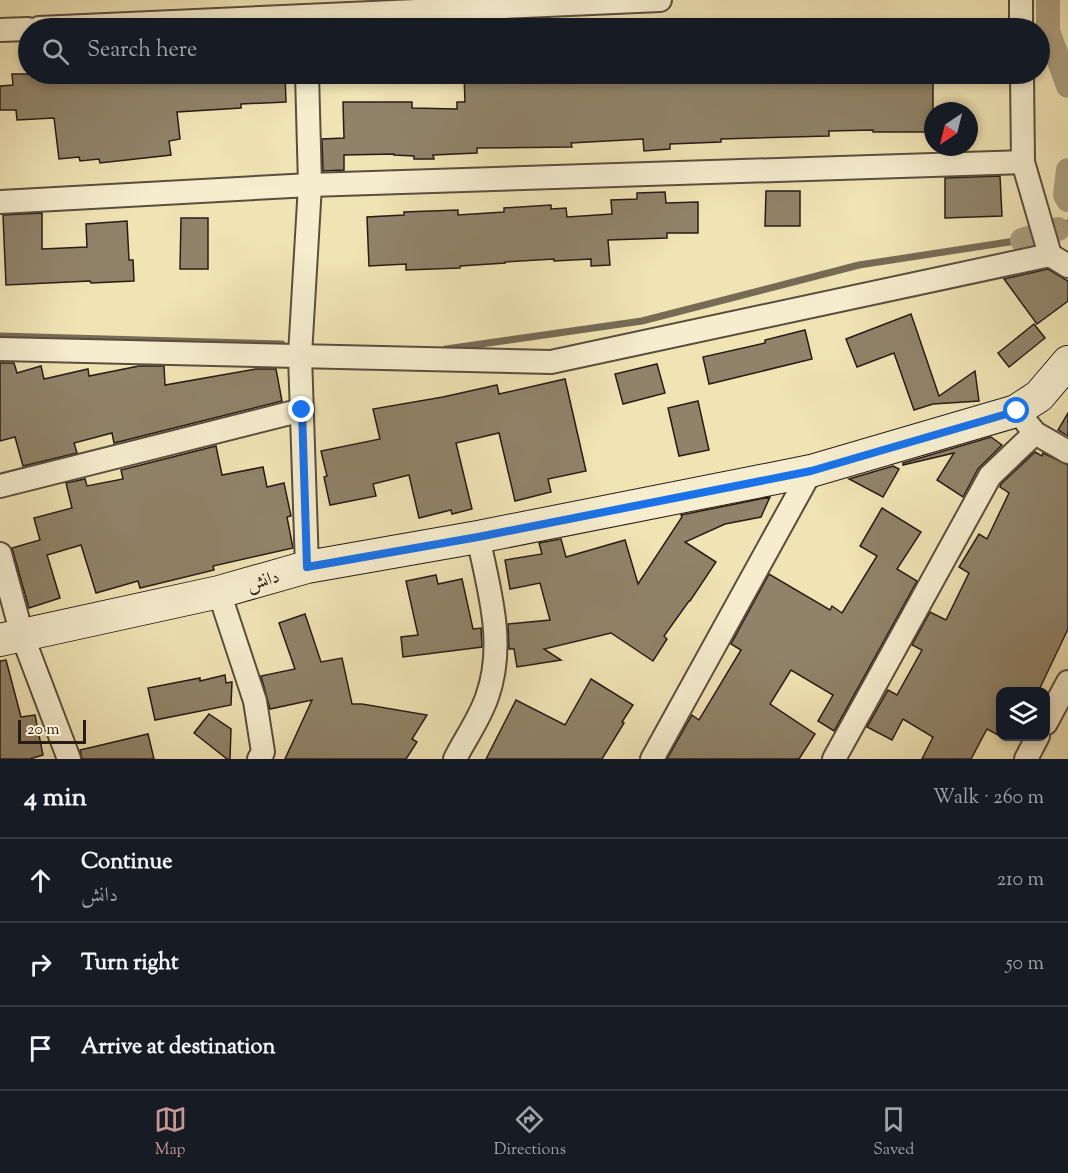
<!DOCTYPE html>
<html lang="en">
<head>
<meta charset="utf-8">
<style>
  body { margin:0; font-family:"Sorts Mill Goudy",Amiri,serif; background:#242831; color:#f1f3f6 }
  .controls { position:absolute; right:18px; bottom:18px; display:grid; overflow:hidden; border-radius:12px; box-shadow:0 3px 9px #0003 }
  .controls button { width:54px; height:54px; display:grid; place-items:center; padding:0; border:0; border-bottom:2px solid #363941; background:#171b24; color:#f1f3f6; font:30px sans-serif }
  .compass { position:absolute; left:924px; top:102px; width:54px; height:54px; border-radius:50%; background:#171b24; box-shadow:0 3px 9px #0003; rotate:215deg }
  .scale { position:absolute; left:18px; bottom:15px; width:68px; box-sizing:border-box; padding-left:6px; border:3px solid #271c17; border-top:0; font-size:16px; line-height:21px; white-space:nowrap; color:#271c17; -webkit-text-stroke:4px #f5edce; paint-order:stroke }
  .stop { position:absolute; width:18px; height:18px; margin:-14px; border:4px solid #1a73e8; border-radius:50%; background:#fff }
  .stop.end { background:#1a73e8; border-color:#fff; box-shadow:0 2px 6px #0008 }
  .list { margin:0; padding:0; list-style:none }
  h2 { display:flex; justify-content:space-between; align-items:center; height:78px; margin:0; padding:0 24px; font-size:26px }
  h2 small { font-size:20px; font-weight:400; color:#9ea1a6 }
  .list li { display:grid; grid-template-columns:39px 1fr auto; gap:18px; align-items:center; box-sizing:border-box; height:84px; padding:0 24px; border-top:2px solid #363941 }
  .list b { display:block; font-size:22px; white-space:nowrap }
  .list p { margin:0; font-size:20px; white-space:nowrap; color:#9ea1a6 }
  .list em { font-size:20px; font-style:normal; color:#9ea1a6 }
  .icon { flex:none; width:33px; height:33px; fill:none; stroke:currentColor; stroke-width:2; stroke-linecap:round; stroke-linejoin:round }
  .map { position:relative; flex:none; width:1068px; height:759px; overflow:hidden }
  .search { position:absolute; background:#171b24; box-shadow:0 3px 9px #0003; left:18px; right:18px; top:18px; height:66px; display:flex; align-items:center; gap:15px; box-sizing:border-box; padding:0 21px; border-radius:33px; color:#9ea1a6; font-size:22px }
  .sheet { height:330px; background:#171b24 }
  nav { display:flex; justify-content:space-around; align-items:center; box-sizing:border-box; height:84px; border-top:2px solid #363941; background:#171b24; font-size:16px; color:#9ea1a6 }
  nav a { display:grid; justify-items:center; gap:3px }
  nav .on { color:#c59692 }
  .map>svg:first-child { display:block }
  .lines { fill:none; stroke-linecap:round; stroke-linejoin:round }
  .stream { stroke:#776b55; stroke-width:7 }
  .canal { stroke:#ac9f7f; stroke-width:24 }
  .building { fill:#908369; stroke:#271c17; stroke-width:1.5 }
  .minor-casing { stroke:#594e3e; stroke-width:26 }
  .secondary-casing { stroke:#271c17; stroke-width:34 }
  .minor { stroke:#f5edce; stroke-width:22 }
  .secondary { stroke:#f5edce; stroke-width:32 }
  .route { stroke:#1a73e8; stroke-width:8 }
  .labels { text-anchor:middle; stroke-width:6; stroke-linejoin:round; paint-order:stroke }
  .street-label { font-size:18px; fill:#271c17; stroke:#f5edce }
</style>
</head>
<body>
<div class="map">
<svg width="1068" height="759" viewBox="0 0 1068 759">
  <rect width="100%" height="100%" fill="#f0e3b4"/>
  <filter id="stains"><feTurbulence type="fractalNoise" baseFrequency=".00333" numOctaves="4"/><feColorMatrix values="0 0 0 0 .2 0 0 0 0 .09 0 0 0 0 .02 0 0 0 .5 -.17"/></filter>
  <radialGradient id="worn" r=".72"><stop offset=".6" stop-color="#630" stop-opacity="0"/><stop offset="1" stop-color="#630" stop-opacity=".3"/></radialGradient>
  <g class="lines">
    <g class="stream">
      <polyline points="1058,229 1068,223"/>
      <polyline points="0,336 282,344"/>
      <polyline points="446,349 642,321 859,265 1022,240"/>
    </g>
    <g class="canal">
      <polyline points="1048,0 1048,31 1068,86"/>
      <polyline points="1068,170 1065,195 1068,200"/>
      <polyline points="1022,240 1058,229"/>
    </g>
  </g>
  <g class="building">
    <polygon points="12,74 78,74 79,81 116,77 115,74 285,74 286,102 241,104 241,108 177,112 180,139 169,141 171,155 100,163 99,159 80,161 79,157 59,159 54,118 17,120 16,110 0,110 0,86 13,85"/>
    <polygon points="464,74 866,74 867,80 933,79 933,132 873,132 873,130 829,131 829,136 721,139 721,142 670,144 670,149 644,151 643,139 571,143 572,147 477,148 477,153 433,155 434,159 414,159 414,156 394,155 394,154 344,155 344,170 323,171 322,139 344,138 343,102 412,102 412,108 457,109 457,102 465,102"/>
    <polygon points="1000,176 1002,216 945,218 945,178"/>
    <polygon points="766,191 800,191 800,226 765,226"/>
    <polygon points="665,192 666,203 698,202 698,233 667,233 667,238 608,240 610,265 591,266 591,259 554,261 554,259 505,262 505,263 460,266 460,268 406,270 406,264 369,266 367,217 404,215 404,212 458,210 458,215 504,212 504,208 551,205 551,209 566,208 567,217 612,214 611,200 637,199 637,193"/>
    <polygon points="42,213 42,249 87,247 86,224 127,221 129,260 133,260 134,281 91,283 90,281 6,285 3,215"/>
    <polygon points="181,218 208,218 208,269 180,269"/>
    <polygon points="1048,269 1068,281 1068,301 1037,324 1004,279"/>
    <polygon points="911,314 939,396 975,371 979,401 933,404 914,410 894,353 857,367 846,339"/>
    <polygon points="1034,324 1045,338 1009,367 998,353"/>
    <polygon points="805,330 812,359 709,384 703,357 765,343 765,340"/>
    <polygon points="0,363 14,363 17,373 41,366 44,379 88,369 89,376 139,366 164,366 165,385 256,369 276,369 282,401 114,443 112,433 74,443 77,453 23,466 15,437 0,441"/>
    <polygon points="657,364 665,393 623,404 615,374"/>
    <polygon points="565,379 586,471 548,479 551,492 515,501 499,433 456,443 472,509 452,514 451,510 419,518 409,475 373,484 376,496 330,505 324,477 327,476 321,451 380,439 373,409 443,397 497,385 499,394"/>
    <polygon points="698,401 709,450 679,456 668,408"/>
    <polygon points="1068,413 1068,436 1058,430"/>
    <polygon points="991,437 1002,445 978,469 963,497 937,480 954,453 903,465 903,463"/>
    <polygon points="216,446 222,475 263,467 267,487 284,483 291,516 287,517 293,548 213,566 214,570 140,588 138,581 96,593 81,545 47,555 60,598 29,608 12,548 40,540 34,518 72,508 66,483 85,479 87,486 123,479 121,470"/>
    <polygon points="1035,452 1042,456 1043,453 1068,465 1068,629 1038,692 1000,692 1000,736 987,729 971,759 922,759 933,737 903,719 892,740 867,727 888,690 897,695 922,650 912,645 930,612 946,620 969,573 959,567 979,534 987,539 1009,493 1000,487 1001,484"/>
    <polygon points="893,466 899,469 883,497 849,479"/>
    <polygon points="770,497 761,517 725,524 685,542 716,562 690,601 689,601 664,636 667,639 653,661 611,633 544,649 561,660 517,667 514,649 509,649 508,624 550,620 540,583 510,589 505,560 542,554 539,543 561,539 566,557 625,540 638,584 682,517 681,515"/>
    <polygon points="882,508 921,532 897,569 917,581 834,731 818,721 833,695 791,670 770,704 815,734 799,759 667,759 692,715 699,720 741,650 731,644 769,574 830,610 832,606 842,613 877,556 860,546"/>
    <polygon points="436,575 438,584 462,579 473,629 481,628 482,647 403,657 401,637 418,635 406,581"/>
    <polygon points="305,614 321,662 342,658 352,704 362,704 427,715 412,739 417,742 406,759 285,759 312,700 270,709 261,676 295,669 279,623"/>
    <polygon points="6,660 21,717 35,715 43,755 30,759 0,759 0,661"/>
    <polygon points="225,675 226,683 232,682 231,705 155,720 148,688 200,678 200,681"/>
    <polygon points="591,679 633,705 622,722 624,723 602,759 486,759 516,700 565,725"/>
    <polygon points="209,714 231,729 230,759 227,759 194,733"/>
    <polygon points="148,734 154,759 82,759 80,750"/>
  </g>
  <g class="lines">
    <defs>
      <g id="minor">
        <polyline points="1021,0 1021,28"/>
        <polyline points="39,28 660,0"/>
        <polyline points="0,30 28,29"/>
        <polyline points="1022,74 1023,162 1050,255 1068,266"/>
        <polyline points="0,202 310,185 1023,162"/>
        <polyline points="0,349 551,362 1050,255"/>
        <polyline points="1026,422 1035,433 1068,452"/>
        <polyline points="0,486 302,410"/>
        <polyline points="0,554 22,635 69,759"/>
        <polyline points="307,567 300,355 310,185 307,74"/>
        <polyline points="219,592 255,701 263,752 259,759"/>
        <polyline points="1046,723 1068,682"/>
        <path d="M455,759C465,739 480,718 487,697C506,644 489,590 478,537"/>
        <polyline points="652,759 811,471"/>
        <polyline points="834,759 990,476 1035,433"/>
        <polyline points="1026,759 1038,736"/>
      </g>
      <polyline id="secondary" points="0,640 219,592 307,567 478,537 811,471 1016,411 1039,396 1068,362"/>
    </defs>
    <use href="#minor" class="minor-casing"/>
    <use href="#secondary" class="secondary-casing"/>
    <use href="#minor" class="minor"/>
    <use href="#secondary" class="secondary"/>
  </g>
  <g class="lines">
    <polyline class="route" points="302,410 307,567 478,537 811,471 1017,411"/>
  </g>
  <g class="labels">
    <g class="street-label">
      <text transform="translate(263 580) rotate(-16)" y="6">دانش</text>
    </g>
  </g>
  <rect width="100%" height="100%" filter="url(#stains)"/>
  <rect width="100%" height="100%" fill="url(#worn)"/>
</svg>
<div class="controls">
<button><svg class="icon" aria-label="layers" viewBox="0 0 24 24"><path d="M12 4l9 5-9 5-9-5zM3 14l9 5 9-5"/></svg></button>
</div>
<svg class="compass" viewBox="-18 -18 36 36"><path d="M0-13l5 13h-10z" fill="#e53935"/><path d="M0 13l5-13h-10z" fill="#9ea1a6"/></svg>
<div class="scale">20 m</div>
<div class="stop" style="left:1017px;top:411px"></div>
<div class="stop end" style="left:302px;top:410px"></div>
<div class="search"><svg class="icon" aria-label="search" viewBox="0 0 24 24"><circle cx="10" cy="10" r="6"/><path d="M15 15l6 6"/></svg>Search here</div>
</div>
<section class="sheet">
<h2>4 min<small>Walk · 260 m</small></h2>
<ul class="list">
<li><svg class="icon" aria-label="ahead" viewBox="0 0 24 24"><path d="M12 20V5M6 11l6-6 6 6"/></svg><div><b>Continue</b><p>دانش</p></div><em>210 m</em></li>
<li><svg class="icon" aria-label="right" viewBox="0 0 24 24"><path d="M7 20v-9h11M14 6l5 5-5 5"/></svg><div><b>Turn right</b></div><em>50 m</em></li>
<li><svg class="icon" aria-label="arrive" viewBox="0 0 24 24"><path d="M6 21V4h12l-3 4 3 4H6"/></svg><div><b>Arrive at destination</b></div></li>
</ul>
</section>
<nav>
<a class="on"><svg class="icon" aria-label="map" viewBox="0 0 24 24"><path d="M3 6l6-2 6 2 6-2v14l-6 2-6-2-6 2zM9 4v14M15 6v14"/></svg>Map</a>
<a><svg class="icon" aria-label="directions" viewBox="0 0 24 24"><path d="M12 3l9 9-9 9-9-9zM9 14v-3h6M13 9l2 2-2 2"/></svg>Directions</a>
<a><svg class="icon" aria-label="saved" viewBox="0 0 24 24"><path d="M7 4h10v16l-5-4-5 4z"/></svg>Saved</a>
</nav>
</body>
</html>
